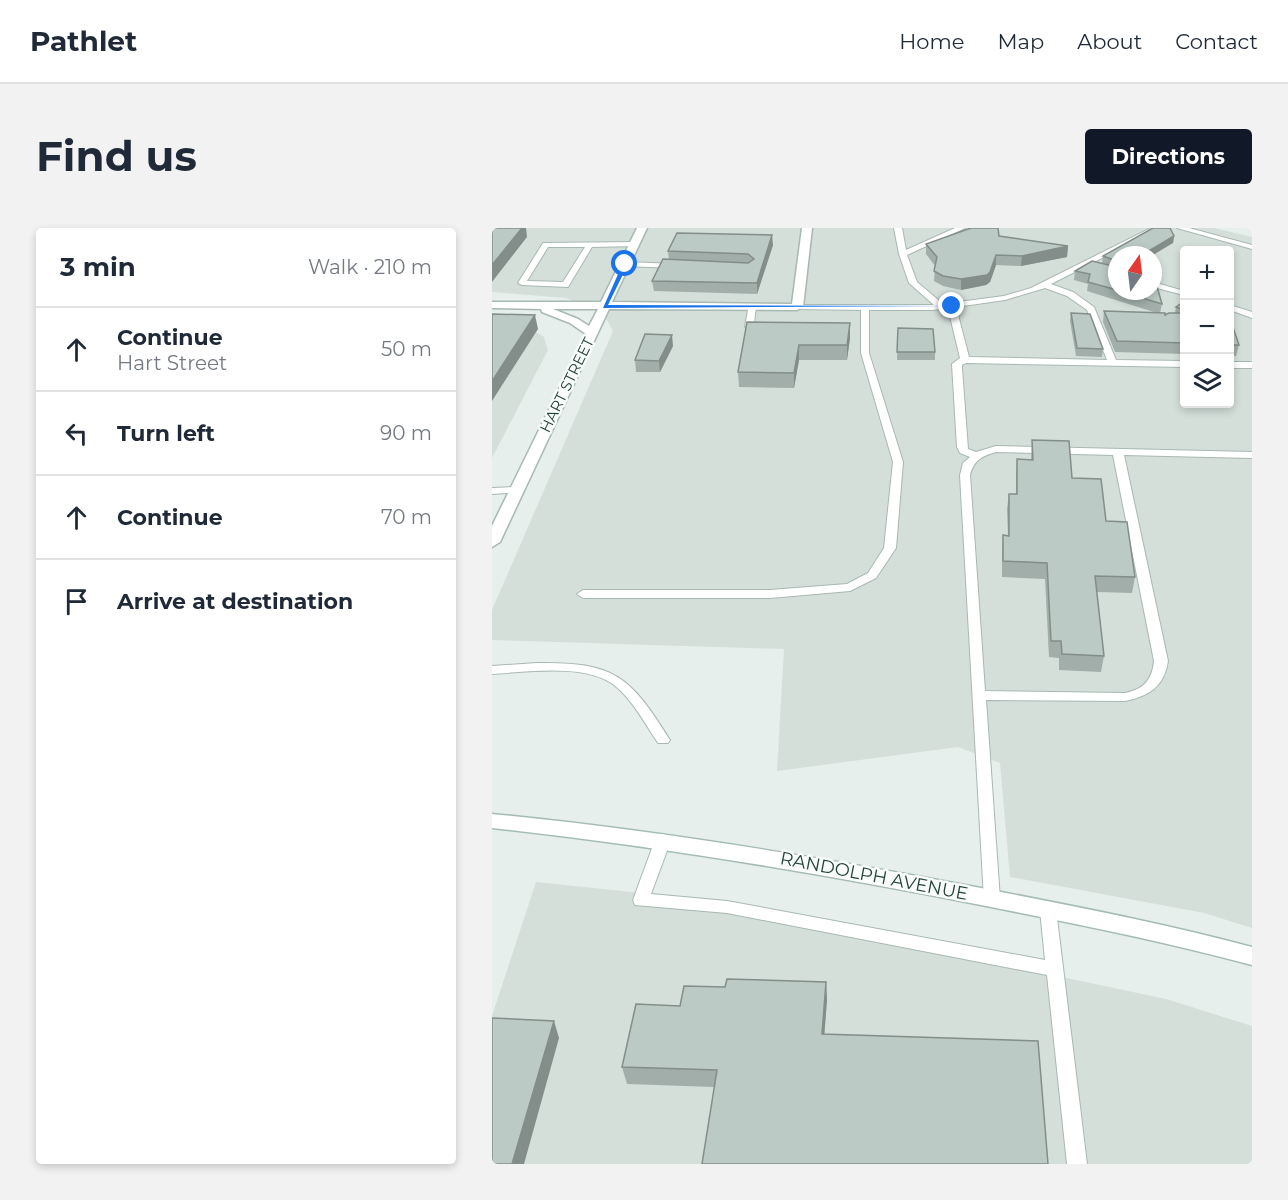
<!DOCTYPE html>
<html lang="en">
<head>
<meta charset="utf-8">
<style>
  body { margin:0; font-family:Montserrat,sans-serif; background:#f2f2f3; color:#1f2937 }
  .controls { position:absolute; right:18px; top:18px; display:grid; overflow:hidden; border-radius:6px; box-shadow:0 3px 9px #0003 }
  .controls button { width:54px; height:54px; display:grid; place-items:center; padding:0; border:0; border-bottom:2px solid #e0e1e3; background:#fff; color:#1f2937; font:30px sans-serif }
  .compass { position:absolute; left:616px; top:18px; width:54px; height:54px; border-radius:50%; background:#fff; box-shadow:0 3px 9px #0003; rotate:14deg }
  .stop { position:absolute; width:18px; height:18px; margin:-14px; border:4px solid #1a73e8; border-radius:50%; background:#fff }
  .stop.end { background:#1a73e8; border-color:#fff; box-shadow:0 2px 6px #0008 }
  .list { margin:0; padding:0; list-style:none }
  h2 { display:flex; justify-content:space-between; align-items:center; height:78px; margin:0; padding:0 24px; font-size:26px }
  h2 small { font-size:20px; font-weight:400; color:#747a83 }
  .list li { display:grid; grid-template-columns:39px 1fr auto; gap:18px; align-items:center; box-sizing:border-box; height:84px; padding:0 24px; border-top:2px solid #e0e1e3 }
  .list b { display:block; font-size:22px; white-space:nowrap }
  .list p { margin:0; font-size:20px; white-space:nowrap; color:#747a83 }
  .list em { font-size:20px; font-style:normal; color:#747a83 }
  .icon { flex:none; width:33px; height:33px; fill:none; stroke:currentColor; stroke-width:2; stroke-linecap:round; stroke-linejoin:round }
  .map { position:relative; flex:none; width:760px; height:936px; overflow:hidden; border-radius:6px }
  header { display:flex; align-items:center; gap:36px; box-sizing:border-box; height:84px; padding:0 30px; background:#fff; border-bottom:2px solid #e0e1e3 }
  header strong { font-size:28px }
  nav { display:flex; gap:33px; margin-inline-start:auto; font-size:21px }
  .intro { display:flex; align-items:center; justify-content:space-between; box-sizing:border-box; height:144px; padding:0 36px }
  h1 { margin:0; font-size:42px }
  .button { padding:15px 27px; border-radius:6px; background:#111827; color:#fff; font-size:21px; font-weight:700 }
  main { display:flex; gap:36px; padding:0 36px }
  aside { flex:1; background:#fff; border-radius:6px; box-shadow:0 3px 9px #0003 }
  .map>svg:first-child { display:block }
  .built { fill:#d4dfda; fill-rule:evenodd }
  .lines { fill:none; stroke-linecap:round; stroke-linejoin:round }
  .lane-casing { stroke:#a8b8b2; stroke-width:2 }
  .street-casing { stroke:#a8b8b2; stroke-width:3 }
  .secondary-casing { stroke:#a4bbb3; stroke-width:3 }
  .lane { fill:#fff; fill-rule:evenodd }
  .street { fill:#fff; fill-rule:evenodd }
  .secondary { fill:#fff; fill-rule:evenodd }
  .wall { fill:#a1aea9 }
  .shaded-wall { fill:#838d89 }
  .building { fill:#bbcac4; stroke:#838d89; stroke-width:1.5 }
  .route { fill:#1a73e8 }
  .labels { text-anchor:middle; stroke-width:5; stroke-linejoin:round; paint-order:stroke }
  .far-street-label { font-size:15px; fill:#24423a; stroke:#f7fbf9 }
  .street-label { font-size:18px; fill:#24423a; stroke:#f7fbf9 }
</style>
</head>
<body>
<header>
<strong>Pathlet</strong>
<nav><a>Home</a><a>Map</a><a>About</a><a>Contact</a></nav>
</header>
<div class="intro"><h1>Find us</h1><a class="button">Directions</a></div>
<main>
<aside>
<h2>3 min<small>Walk · 210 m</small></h2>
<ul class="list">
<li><svg class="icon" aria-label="ahead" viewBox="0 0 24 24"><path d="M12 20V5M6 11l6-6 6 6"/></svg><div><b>Continue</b><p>Hart Street</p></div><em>50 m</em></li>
<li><svg class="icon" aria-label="left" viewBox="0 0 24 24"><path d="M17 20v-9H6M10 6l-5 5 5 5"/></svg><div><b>Turn left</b></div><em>90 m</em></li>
<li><svg class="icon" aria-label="ahead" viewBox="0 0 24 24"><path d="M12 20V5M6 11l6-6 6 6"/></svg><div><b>Continue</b></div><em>70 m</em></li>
<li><svg class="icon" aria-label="arrive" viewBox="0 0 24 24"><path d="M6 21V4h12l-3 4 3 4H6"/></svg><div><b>Arrive at destination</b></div></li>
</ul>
</aside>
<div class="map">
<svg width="760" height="936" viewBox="0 0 760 936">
  <rect width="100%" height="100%" fill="#e6efeb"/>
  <g class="built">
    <path d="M0,0H722L760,9V700L712,685L518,649L508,535L466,519L285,543L292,421L0,412V382L121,103L111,85L74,70L0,64ZM692,22H738V176H692ZM625,27H661V63H625Z"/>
    <polygon points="0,92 30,95 52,109 56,122 0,230"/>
    <polygon points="44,654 197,670 674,771 760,798 760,936 0,936 0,788"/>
  </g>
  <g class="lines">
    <defs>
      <g id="lane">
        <path d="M402,0H410L414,22L463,0H473L415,27L425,54L451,76L512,68L539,60L659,0H669L559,56L581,64L602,79L624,132L692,133V139L474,135L470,137V140L476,221L484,224L504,218L760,224V230L632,227L676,433C672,459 657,468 633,473L494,472L508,671L506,676L500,677L494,676L492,671L468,247L471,235L478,229L468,225L465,219L460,136L468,130L456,80L441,82H377V125L411,234L404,320L384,350L358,363L278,370H91L85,366L91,362H278L355,356L376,345L392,320L401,234L369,125V82L305,81L301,79L305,77H442L417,55L407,26ZM553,60L575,68L595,82L615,132L477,129L464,79L513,72ZM504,224L621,227L662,433C660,452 652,461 633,465L493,463L478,247C482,232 490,228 504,224Z"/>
        <polygon points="685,0 697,0 760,17 760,21"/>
        <path d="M143,14H146V18L100,19L76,59L30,57L26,55L51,15ZM56,19H93L71,54L35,53Z"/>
        <polygon points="133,34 185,36 189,38 185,40 130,38 129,36"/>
        <polygon points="661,54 692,63 692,67 661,59"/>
        <polygon points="257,76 264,78 262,96 274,97 274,101 257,102 253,99"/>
        <polygon points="738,77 760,84 760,90 738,82"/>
        <rect x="738" y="134" width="22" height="6"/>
        <polygon points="25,259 30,262 29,264 0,266 0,260"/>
        <path d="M45,435C123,434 138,448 178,512L176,515H166C153,496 141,472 122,457C93,435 34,444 0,446V438Z"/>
        <polygon points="171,606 176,608 179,612 159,666 235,673 553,732 548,682 550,677 556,675 562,677 564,682 595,936 575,936 555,747 235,685 143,677 141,672 163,612 166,608"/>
      </g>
      <path id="street" d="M145,0H155L120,74L300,76L310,0H320L311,79L305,82L117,81L8,314L0,319V298L94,106L78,95L50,84L49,81L0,80V74H109ZM61,81H106L97,98L86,91Z"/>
      <path id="secondary" d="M0,586C164,602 327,629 489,660C580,678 671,695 760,719V737C671,713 580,695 489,677C327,645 164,618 0,600Z"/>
    </defs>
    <use href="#lane" class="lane-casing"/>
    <use href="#street" class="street-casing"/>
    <use href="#secondary" class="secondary-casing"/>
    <use href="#lane" class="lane"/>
    <use href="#street" class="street"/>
    <use href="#secondary" class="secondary"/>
  </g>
  <g class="wall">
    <polygon points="682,8 681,15 625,27 625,63 661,63 670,76 668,85 673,87 683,85 684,79 693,73 693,126 623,124 611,94 612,83 665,85 595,63 596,56 582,52 583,43 610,36 611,28"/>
    <polygon points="434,16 576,18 575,29 529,38 504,37 498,54 494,57 469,62 451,58 442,53 443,38 434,26"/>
    <polygon points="281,17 265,66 162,63 160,53 177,32 176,23"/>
    <polygon points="579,85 611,121 610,129 584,128 578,93"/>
    <polygon points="738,91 747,117 744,128 738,128"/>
    <polygon points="255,94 358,110 355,132 307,132 302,160 247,159 246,144"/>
    <polygon points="406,100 443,124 443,132 405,132"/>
    <polygon points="181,118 168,144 144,144 143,132"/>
    <polygon points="540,212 580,250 614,293 643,349 640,365 605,364 612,428 609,444 567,442 567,430 557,429 553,351 510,349 510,323 511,307 516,308 515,281 517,266 524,266 524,246 525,231 539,231"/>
    <polygon points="334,754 335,772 332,806 222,859 135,856 130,839 188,778 233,759"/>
  </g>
  <g class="shaded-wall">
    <polygon points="30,0 34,0 35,9 0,54 0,37"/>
    <polygon points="280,7 281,17 265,66 265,55"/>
    <polygon points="682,8 681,15 661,27 650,27"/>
    <polygon points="576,18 575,29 529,38 530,28"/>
    <polygon points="504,27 504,37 498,54 494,57 469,62 469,51"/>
    <polygon points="43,87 46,101 0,173 0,153"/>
    <polygon points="358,95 358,110 355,132 355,117"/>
    <polygon points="180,107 181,118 168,144 167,133"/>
    <polygon points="307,117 307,132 302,160 302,145"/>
    <polygon points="334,754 335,772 331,824 330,806"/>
    <polygon points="62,793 67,810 32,936 20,936"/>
  </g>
  <g class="building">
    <polygon points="0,0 30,0 0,37"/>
    <polygon points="479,0 506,0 507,8 576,18 530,28 504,27 498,44 495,47 469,51 451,48 442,43 445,29 434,16"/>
    <polygon points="661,0 678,0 682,8 650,27 625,27 625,33 611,28"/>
    <polygon points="185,5 280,7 265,55 160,53 171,31 256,35 262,31 256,26 176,23"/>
    <polygon points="600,33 625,39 621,42 625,44 625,62 596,54 598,46 583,43"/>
    <polygon points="661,54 664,55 670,76 627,63 661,63"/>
    <polygon points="693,73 693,82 684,79"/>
    <polygon points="612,83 673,85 673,87 677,85 693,85 693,115 625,113"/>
    <polygon points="579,85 598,86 611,121 585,120"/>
    <polygon points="0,86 43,87 0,153"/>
    <polygon points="738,91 747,117 738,117"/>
    <polygon points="255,94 358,95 355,117 307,117 302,145 246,144"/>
    <polygon points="406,100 441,101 443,124 405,124"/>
    <polygon points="153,106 180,107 167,133 143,132"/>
    <polygon points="540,212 577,213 580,250 609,251 614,293 635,294 643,349 603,348 612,428 570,426 569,413 559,413 555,335 511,333 511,307 517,308 517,266 525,266 525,231 541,232"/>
    <polygon points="235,751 334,754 330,806 546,813 556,936 210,936 225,842 130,839 144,776 188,778 192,758 233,759"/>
    <polygon points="0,790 62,793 20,936 0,936"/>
  </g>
  <polygon class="route" points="131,35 136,36 116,77 463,78 111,80"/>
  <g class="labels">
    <g class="far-street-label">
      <text transform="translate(75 157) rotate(-64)" y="5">HART STREET</text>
    </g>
    <g class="street-label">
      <text transform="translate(382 648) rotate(11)" y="6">RANDOLPH AVENUE</text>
    </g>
  </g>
</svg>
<div class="controls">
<button>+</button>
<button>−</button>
<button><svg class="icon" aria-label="layers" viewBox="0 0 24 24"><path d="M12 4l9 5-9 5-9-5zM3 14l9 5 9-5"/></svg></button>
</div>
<svg class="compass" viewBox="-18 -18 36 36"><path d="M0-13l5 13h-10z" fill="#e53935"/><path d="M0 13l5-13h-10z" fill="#747a83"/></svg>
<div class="stop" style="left:133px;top:36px"></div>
<div class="stop end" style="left:460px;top:78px"></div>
</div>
</main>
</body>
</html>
